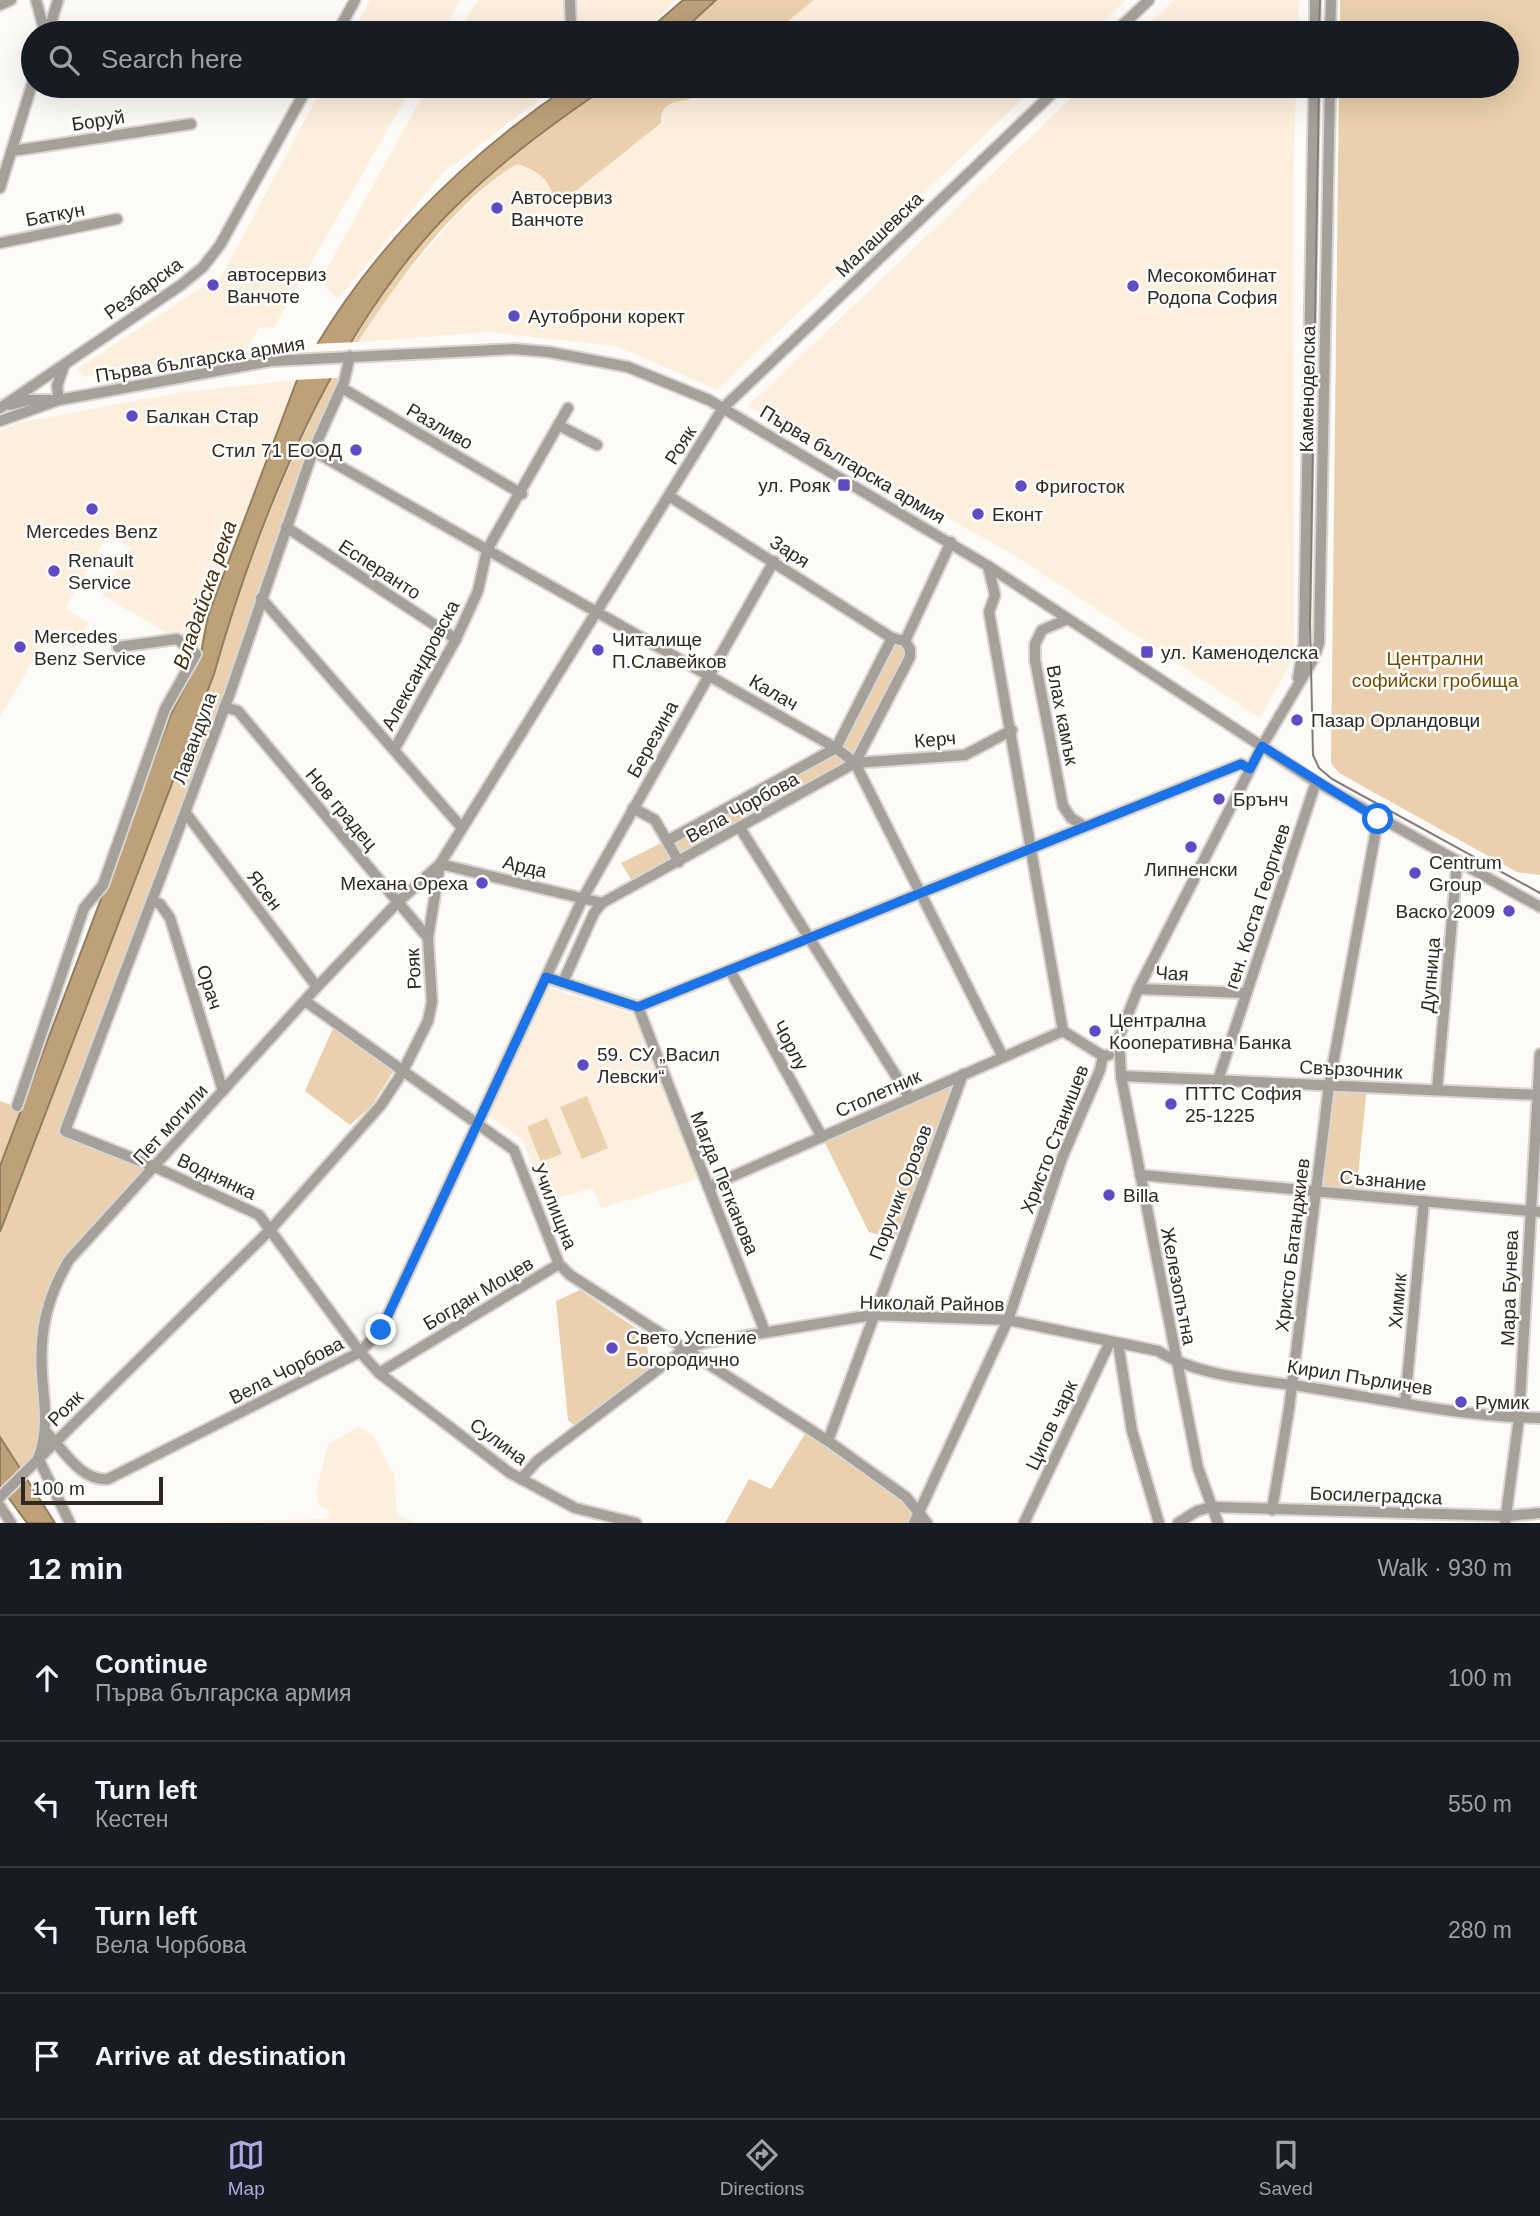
<!DOCTYPE html>
<html lang="en">
<head>
<meta charset="utf-8">
<style>
  body { margin:0; font-family:Helvetica,sans-serif; background:#242831; color:#f1f3f6 }
  .scale { position:absolute; left:21px; bottom:18px; width:142px; box-sizing:border-box; padding-left:7px; border:4px solid #2d2923; border-top:0; font-size:19px; line-height:24px; white-space:nowrap; color:#2d2923; -webkit-text-stroke:5px #fff; paint-order:stroke }
  .stop { position:absolute; width:21px; height:21px; margin:-16px; border:5px solid #1a73e8; border-radius:50%; background:#fff }
  .stop.end { background:#1a73e8; border-color:#fff; box-shadow:0 2px 7px #0008 }
  .list { margin:0; padding:0; list-style:none }
  h2 { display:flex; justify-content:space-between; align-items:center; height:91px; margin:0; padding:0 28px; font-size:30px }
  h2 small { font-size:23px; font-weight:400; color:#9ea1a6 }
  .list li { display:grid; grid-template-columns:46px 1fr auto; gap:21px; align-items:center; box-sizing:border-box; height:126px; padding:0 28px; border-top:2px solid #363941 }
  .list b { display:block; font-size:26px; white-space:nowrap }
  .list p { margin:0; font-size:23px; white-space:nowrap; color:#9ea1a6 }
  .list em { font-size:23px; font-style:normal; color:#9ea1a6 }
  .icon { flex:none; width:38px; height:38px; fill:none; stroke:currentColor; stroke-width:2; stroke-linecap:round; stroke-linejoin:round }
  .map { position:relative; flex:none; width:1540px; height:1523px; overflow:hidden }
  .search { position:absolute; background:#171b24; box-shadow:0 7px 28px #0002; left:21px; right:21px; top:21px; height:77px; display:flex; align-items:center; gap:18px; box-sizing:border-box; padding:0 24px; border-radius:38px; color:#9ea1a6; font-size:26px }
  .sheet { height:595px; background:#171b24 }
  nav { display:flex; justify-content:space-around; align-items:center; box-sizing:border-box; height:98px; border-top:2px solid #363941; background:#171b24; font-size:19px; color:#9ea1a6 }
  nav a { display:grid; justify-items:center; gap:4px }
  nav .on { color:#afa8e0 }
  .map>svg:first-child { display:block }
  .built { fill:#fdefdd }
  .green { fill:#ead0ad }
  .water { fill:#bea179; stroke:#927d5f; stroke-width:2 }
  .pier { fill:#fdfbf8 }
  .lines { fill:none; stroke-linecap:round; stroke-linejoin:round }
  .minor-casing { stroke:#d8d5d2; stroke-width:14 }
  .minor { stroke:#a5a099; stroke-width:10 }
  .tram { stroke:#817d79; stroke-width:2 }
  .route { stroke:#1a73e8; stroke-width:9 }
  .poi-dot { fill:#5f4cc5; stroke:#fff; stroke-width:2.5 }
  .labels { text-anchor:middle; stroke-width:5; stroke-linejoin:round; paint-order:stroke }
  .street-label { font-size:19px; fill:#2d2923; stroke:#fff }
  .poi-label { font-size:19px; fill:#2d2923; stroke:#fff; text-anchor:start }
  .park-label { font-size:19px; fill:#734c03; stroke:#fff }
  .water-label { font-size:21px; font-style:italic; fill:#422d0c; stroke:#fff }
</style>
</head>
<body>
<div class="map">
<svg width="1540" height="1523" viewBox="0 0 1540 1523">
  <rect width="100%" height="100%" fill="#fdfbf8"/>
  <g class="built">
    <polygon points="370,0 460,0 442,33 352,33"/>
    <polygon points="478,0 676,0 656,20 636,33 458,33"/>
    <polygon points="814,0 1126,0 1091,33 773,33"/>
    <polygon points="1174,0 1299,0 1298,33 1139,33"/>
    <polygon points="323,86 413,86 274,327 259,328 247,349 84,377 77,369 213,280 219,281"/>
    <polygon points="428,86 557,86 442,174 338,299 320,281"/>
    <polygon points="707,86 1036,86 717,390 617,346 488,332 358,342 391,291 460,212 500,174 517,164 538,171 551,186 557,206 666,105 674,100 689,100"/>
    <polygon points="1084,86 1296,86 1293,188 1294,647 1291,662 1260,718 1016,556 748,406"/>
    <polygon points="297,380 208,616 200,658 177,639 102,595 131,548 108,535 67,605 67,609 89,623 73,649 48,635 0,717 0,431 18,423 182,392"/>
    <polygon points="549,988 633,1014 698,1179 601,1208 592,1188 548,1201 522,1139 488,1115"/>
    <polygon points="358,1427 373,1435 394,1475 397,1515 416,1523 155,1523 329,1519 328,1510 318,1504 317,1487 328,1444"/>
  </g>
  <g class="green">
    <polygon points="716,0 814,0 773,33 680,33"/>
    <polygon points="1340,0 1540,0 1540,875 1517,872 1339,773 1331,763 1339,86 1507,86 1507,33 1340,33"/>
    <path d="M608,86H707C702,90 694,99 687,100C672,102 660,104 661,123L557,206C550,181 542,172 517,164C458,198 395,284 358,342H353C367,319 381,296 397,274C453,196 530,139 608,86Z"/>
    <path d="M350,356L66,1131L155,1167L69,1260L43,1322L44,1442L24,1474L0,1437V1232L214,674C243,572 283,473 331,378H338Z"/>
    <polygon points="892,638 910,649 855,763 679,862 667,841 836,748"/>
    <polygon points="663,842 674,859 632,881 621,863"/>
    <polygon points="333,1028 393,1072 372,1105 350,1125 305,1091"/>
    <polygon points="963,1074 900,1241 869,1232 822,1137"/>
    <polygon points="1329,1086 1367,1087 1356,1195 1316,1191"/>
    <polygon points="587,1096 608,1148 582,1159 560,1107"/>
    <polygon points="0,1101 22,1109 0,1166"/>
    <polygon points="547,1118 562,1154 541,1162 527,1127"/>
    <polygon points="580,1290 640,1331 647,1346 650,1367 574,1425 568,1420 556,1301"/>
    <polygon points="808,1429 913,1504 914,1523 725,1523 749,1479 771,1489"/>
  </g>
  <g class="water">
    <polygon points="683,0 716,0 680,33 645,33"/>
    <path d="M569,86H608C552,124 499,163 451,211C335,327 258,518 214,674L0,1232V1166L171,714L200,658L208,616L297,380C360,260 457,162 569,86Z"/>
    <polygon points="0,1437 55,1523 27,1523 0,1486"/>
  </g>
  <polygon class="pier" points="357,342 335,378 293,380 312,344"/>
  <g class="lines">
    <defs>
      <g id="minor">
        <polyline points="36,0 45,33"/>
        <polyline points="570,0 571,27"/>
        <polyline points="0,5 11,0"/>
        <polyline points="48,33 58,0"/>
        <polyline points="337,33 355,0"/>
        <polyline points="1114,33 1149,0"/>
        <polyline points="1315,33 1315,0"/>
        <polyline points="1330,33 1331,0"/>
        <polyline points="12,151 191,124"/>
        <polyline points="0,188 33,81"/>
        <polyline points="0,243 117,219"/>
        <polyline points="350,356 344,382 313,451 230,693 65,1131 155,1167 259,1215 360,1352 379,1373 510,1473 575,1508 636,1523"/>
        <polyline points="342,388 522,494"/>
        <polyline points="59,400 57,386 64,366"/>
        <polyline points="10,405 29,400 53,400"/>
        <polyline points="0,408 181,285 203,267 220,245 308,86"/>
        <polyline points="0,421 59,400 271,361 514,349 549,352 628,367 709,400 988,566 1316,782 1540,907"/>
        <polyline points="558,425 597,445"/>
        <polyline points="313,451 836,748 855,763 1003,1057"/>
        <polyline points="669,496 892,638"/>
        <polyline points="286,527 456,639"/>
        <polyline points="988,566 995,595 989,612 1063,1031 1103,1056"/>
        <polyline points="261,598 462,828"/>
        <polyline points="1068,619 1042,630 1035,644 1035,660 1063,806 1071,818 1084,826"/>
        <polyline points="905,641 951,542"/>
        <polyline points="1298,678 1304,642 1314,86"/>
        <polyline points="224,707 238,711 428,938"/>
        <polyline points="394,750 456,639 478,591 487,550 568,408"/>
        <polyline points="855,763 965,755 1012,730"/>
        <polyline points="633,808 655,820 679,862"/>
        <polyline points="185,812 317,987"/>
        <polyline points="740,828 910,1098"/>
        <polyline points="667,841 836,748 892,638 905,641"/>
        <polyline points="440,864 602,903"/>
        <polyline points="152,901 160,904 170,918 223,1091"/>
        <polyline points="730,970 822,1137"/>
        <polyline points="546,977 638,1007 1241,764 1250,769"/>
        <polyline points="563,982 594,913 602,903 855,763 910,657 910,649 905,641"/>
        <polyline points="1138,989 1246,993"/>
        <polyline points="305,1001 514,1150 559,1264 570,1275 828,1441 906,1497 927,1523"/>
        <polyline points="638,1007 765,1332"/>
        <polyline points="1121,1076 1538,1095"/>
        <polyline points="1218,1080 1316,782"/>
        <polyline points="1437,1090 1457,863"/>
        <polyline points="17,1106 84,908 103,885 165,709 196,654 177,639 118,647"/>
        <polyline points="1140,1175 1540,1212"/>
        <polyline points="708,1187 1063,1031"/>
        <polyline points="1118,1343 1132,1431 1159,1523"/>
        <polyline points="379,1373 559,1264"/>
        <polyline points="1405,1403 1424,1201"/>
        <path d="M46,1432C63,1449 81,1482 108,1479L360,1352L381,1330L583,898L774,561"/>
        <polyline points="828,1441 963,1074"/>
        <path d="M39,1456C49,1428 44,1403 42,1375C39,1331 47,1297 69,1260L317,987L397,903L440,864"/>
        <polyline points="38,1458 70,1523"/>
        <path d="M521,1479L537,1461L686,1348L708,1342L872,1315L1008,1320L1158,1351C1201,1378 1263,1380 1313,1388C1387,1400 1465,1417 1540,1418"/>
        <polyline points="0,1497 271,1229 381,1105 402,1073 428,1021 432,1002 428,938 440,864 723,408 1060,86"/>
        <polyline points="0,1506 11,1523"/>
        <polyline points="1272,1510 1289,1409 1329,1086 1378,819"/>
        <polyline points="914,1523 1008,1320 1062,1158 1100,1070 1103,1056 1109,1055"/>
        <polyline points="1024,1523 1110,1342"/>
        <polyline points="1178,1523 1197,1511 1211,1507 1506,1516 1540,1513"/>
        <polyline points="1218,1523 1198,1468 1121,1076 1119,1037 1138,989 1262,746 1314,658 1319,643 1330,86"/>
        <polyline points="1505,1523 1519,1418 1540,1054"/>
      </g>
    </defs>
    <use href="#minor" class="minor-casing"/>
    <use href="#minor" class="minor"/>
    <g class="tram">
      <polyline points="1319,33 1320,0"/>
      <polyline points="1319,86 1310,623 1313,755 1319,768 1332,779 1540,893"/>
    </g>
  </g>
  <g class="lines">
    <polyline class="route" points="381,1330 546,977 638,1007 1241,764 1250,769 1262,746 1378,819"/>
  </g>
  <g class="poi-dot">
    <circle cx="497" cy="208" r="7"/>
    <circle cx="213" cy="285" r="7"/>
    <circle cx="1133" cy="286" r="7"/>
    <circle cx="514" cy="316" r="7"/>
    <circle cx="132" cy="416" r="7"/>
    <circle cx="356" cy="450" r="7"/>
    <rect x="837" y="478" width="14" height="14" rx="3.5"/>
    <circle cx="1021" cy="486" r="7"/>
    <circle cx="92" cy="509" r="7"/>
    <circle cx="978" cy="514" r="7"/>
    <circle cx="54" cy="571" r="7"/>
    <circle cx="20" cy="647" r="7"/>
    <circle cx="598" cy="650" r="7"/>
    <rect x="1140" y="645" width="14" height="14" rx="3.5"/>
    <circle cx="1297" cy="720" r="7"/>
    <circle cx="1219" cy="799" r="7"/>
    <circle cx="1191" cy="847" r="7"/>
    <circle cx="1415" cy="873" r="7"/>
    <circle cx="482" cy="883" r="7"/>
    <circle cx="1509" cy="911" r="7"/>
    <circle cx="1095" cy="1031" r="7"/>
    <circle cx="583" cy="1065" r="7"/>
    <circle cx="1171" cy="1104" r="7"/>
    <circle cx="1109" cy="1195" r="7"/>
    <circle cx="612" cy="1348" r="7"/>
    <circle cx="1461" cy="1402" r="7"/>
  </g>
  <g class="labels">
    <g class="street-label">
      <text transform="translate(98 120) rotate(-9)" y="7">Боруй</text>
      <text transform="translate(55 214) rotate(-11)" y="7">Баткун</text>
      <text transform="translate(879 234) rotate(-44)" y="7">Малашевска</text>
      <text transform="translate(143 288) rotate(-36)" y="7">Резбарска</text>
      <text transform="translate(200 359) rotate(-9)" y="7">Първа българска армия</text>
      <text transform="translate(1307 389) rotate(-89)" y="7">Каменоделска</text>
      <text transform="translate(440 426) rotate(30)" y="7">Разливо</text>
      <text transform="translate(680 445) rotate(-58)" y="7">Рояк</text>
      <text transform="translate(853 464) rotate(31)" y="7">Първа българска армия</text>
      <text transform="translate(790 551) rotate(33)" y="7">Заря</text>
      <text transform="translate(380 569) rotate(33)" y="7">Есперанто</text>
      <text transform="translate(420 665) rotate(-62)" y="7">Александровска</text>
      <text transform="translate(774 692) rotate(30)" y="7">Калач</text>
      <text transform="translate(1063 715) rotate(79)" y="7">Влах камък</text>
      <text transform="translate(194 738) rotate(-70)" y="7">Лавандула</text>
      <text transform="translate(652 739) rotate(-61)" y="7">Березина</text>
      <text transform="translate(935 739) rotate(-5)" y="7">Керч</text>
      <text transform="translate(742 807) rotate(-29)" y="7">Вела Чорбова</text>
      <text transform="translate(342 809) rotate(50)" y="7">Нов градец</text>
      <text transform="translate(525 866) rotate(13)" y="7">Арда</text>
      <text transform="translate(265 890) rotate(53)" y="7">Ясен</text>
      <text transform="translate(1257 906) rotate(-72)" y="7">ген. Коста Георгиев</text>
      <text transform="translate(413 969) rotate(-93)" y="7">Рояк</text>
      <text transform="translate(1172 973) rotate(3)" y="7">Чая</text>
      <text transform="translate(1430 975) rotate(-85)" y="7">Дупница</text>
      <text transform="translate(210 987) rotate(72)" y="7">Орач</text>
      <text transform="translate(791 1045) rotate(61)" y="7">Чорлу</text>
      <text transform="translate(1351 1069) rotate(3)" y="7">Свързочник</text>
      <text transform="translate(878 1093) rotate(-24)" y="7">Столетник</text>
      <text transform="translate(170 1124) rotate(-48)" y="7">Пет могили</text>
      <text transform="translate(1054 1139) rotate(-69)" y="7">Христо Станишев</text>
      <text transform="translate(217 1176) rotate(25)" y="7">Воднянка</text>
      <text transform="translate(1383 1180) rotate(5)" y="7">Съзнание</text>
      <text transform="translate(725 1183) rotate(68)" y="7">Магда Петканова</text>
      <text transform="translate(900 1192) rotate(-69)" y="7">Поручик Орозов</text>
      <text transform="translate(555 1206) rotate(68)" y="7">Училищна</text>
      <text transform="translate(1292 1245) rotate(-83)" y="7">Христо Батанджиев</text>
      <text transform="translate(1179 1286) rotate(79)" y="7">Железопътна</text>
      <text transform="translate(1509 1288) rotate(-88)" y="7">Мара Бунева</text>
      <text transform="translate(478 1293) rotate(-31)" y="7">Богдан Моцев</text>
      <text transform="translate(1397 1301) rotate(-85)" y="7">Химик</text>
      <text transform="translate(932 1303) rotate(1)" y="7">Николай Райнов</text>
      <text transform="translate(286 1370) rotate(-27)" y="7">Вела Чорбова</text>
      <text transform="translate(1360 1377) rotate(9)" y="7">Кирил Пърличев</text>
      <text transform="translate(65 1408) rotate(-45)" y="7">Рояк</text>
      <text transform="translate(1051 1425) rotate(-65)" y="7">Цигов чарк</text>
      <text transform="translate(499 1441) rotate(36)" y="7">Сулина</text>
      <text transform="translate(1376 1495) rotate(2)" y="7">Босилеградска</text>
    </g>
    <g class="poi-label">
      <text x="511" y="204">Автосервиз<tspan x="511" dy="22">Ванчоте</tspan></text>
      <text x="227" y="281">автосервиз<tspan x="227" dy="22">Ванчоте</tspan></text>
      <text x="1147" y="282">Месокомбинат<tspan x="1147" dy="22">Родопа София</tspan></text>
      <text x="528" y="323">Аутоброни корект</text>
      <text x="146" y="423">Балкан Стар</text>
      <text x="342" y="457" text-anchor="end">Стил 71 ЕООД</text>
      <text x="830" y="492" text-anchor="end">ул. Рояк</text>
      <text x="1035" y="493">Фригосток</text>
      <text x="992" y="521">Еконт</text>
      <text x="92" y="538" text-anchor="middle">Mercedes Benz</text>
      <text x="68" y="567">Renault<tspan x="68" dy="22">Service</tspan></text>
      <text x="34" y="643">Mercedes<tspan x="34" dy="22">Benz Service</tspan></text>
      <text x="612" y="646">Читалище<tspan x="612" dy="22">П.Славейков</tspan></text>
      <text x="1161" y="659">ул. Каменоделска</text>
      <text x="1311" y="727">Пазар Орландовци</text>
      <text x="1233" y="806">Брънч</text>
      <text x="1429" y="869">Centrum<tspan x="1429" dy="22">Group</tspan></text>
      <text x="1191" y="876" text-anchor="middle">Липненски</text>
      <text x="468" y="890" text-anchor="end">Механа Ореха</text>
      <text x="1495" y="918" text-anchor="end">Васко 2009</text>
      <text x="1109" y="1027">Централна<tspan x="1109" dy="22">Кооперативна Банка</tspan></text>
      <text x="597" y="1061">59. СУ „Васил<tspan x="597" dy="22">Левски“</tspan></text>
      <text x="1185" y="1100">ПТТС София<tspan x="1185" dy="22">25-1225</tspan></text>
      <text x="1123" y="1202">Billa</text>
      <text x="626" y="1344">Свето Успение<tspan x="626" dy="22">Богородично</tspan></text>
      <text x="1475" y="1409">Румик</text>
    </g>
    <g class="park-label">
      <text x="1435" y="665">Централни<tspan x="1435" dy="22">софийски гробища</tspan></text>
    </g>
    <g class="water-label">
      <text transform="translate(205 595) rotate(-71)" y="7">Владайска река</text>
    </g>
  </g>
</svg>
<div class="scale">100 m</div>
<div class="stop" style="left:1378px;top:819px"></div>
<div class="stop end" style="left:381px;top:1330px"></div>
<div class="search"><svg class="icon" aria-label="search" viewBox="0 0 24 24"><circle cx="10" cy="10" r="6"/><path d="M15 15l6 6"/></svg>Search here</div>
</div>
<section class="sheet">
<h2>12 min<small>Walk · 930 m</small></h2>
<ul class="list">
<li><svg class="icon" aria-label="ahead" viewBox="0 0 24 24"><path d="M12 20V5M6 11l6-6 6 6"/></svg><div><b>Continue</b><p>Първа българска армия</p></div><em>100 m</em></li>
<li><svg class="icon" aria-label="left" viewBox="0 0 24 24"><path d="M17 20v-9H6M10 6l-5 5 5 5"/></svg><div><b>Turn left</b><p>Кестен</p></div><em>550 m</em></li>
<li><svg class="icon" aria-label="left" viewBox="0 0 24 24"><path d="M17 20v-9H6M10 6l-5 5 5 5"/></svg><div><b>Turn left</b><p>Вела Чорбова</p></div><em>280 m</em></li>
<li><svg class="icon" aria-label="arrive" viewBox="0 0 24 24"><path d="M6 21V4h12l-3 4 3 4H6"/></svg><div><b>Arrive at destination</b></div></li>
</ul>
</section>
<nav>
<a class="on"><svg class="icon" aria-label="map" viewBox="0 0 24 24"><path d="M3 6l6-2 6 2 6-2v14l-6 2-6-2-6 2zM9 4v14M15 6v14"/></svg>Map</a>
<a><svg class="icon" aria-label="directions" viewBox="0 0 24 24"><path d="M12 3l9 9-9 9-9-9zM9 14v-3h6M13 9l2 2-2 2"/></svg>Directions</a>
<a><svg class="icon" aria-label="saved" viewBox="0 0 24 24"><path d="M7 4h10v16l-5-4-5 4z"/></svg>Saved</a>
</nav>
</body>
</html>
